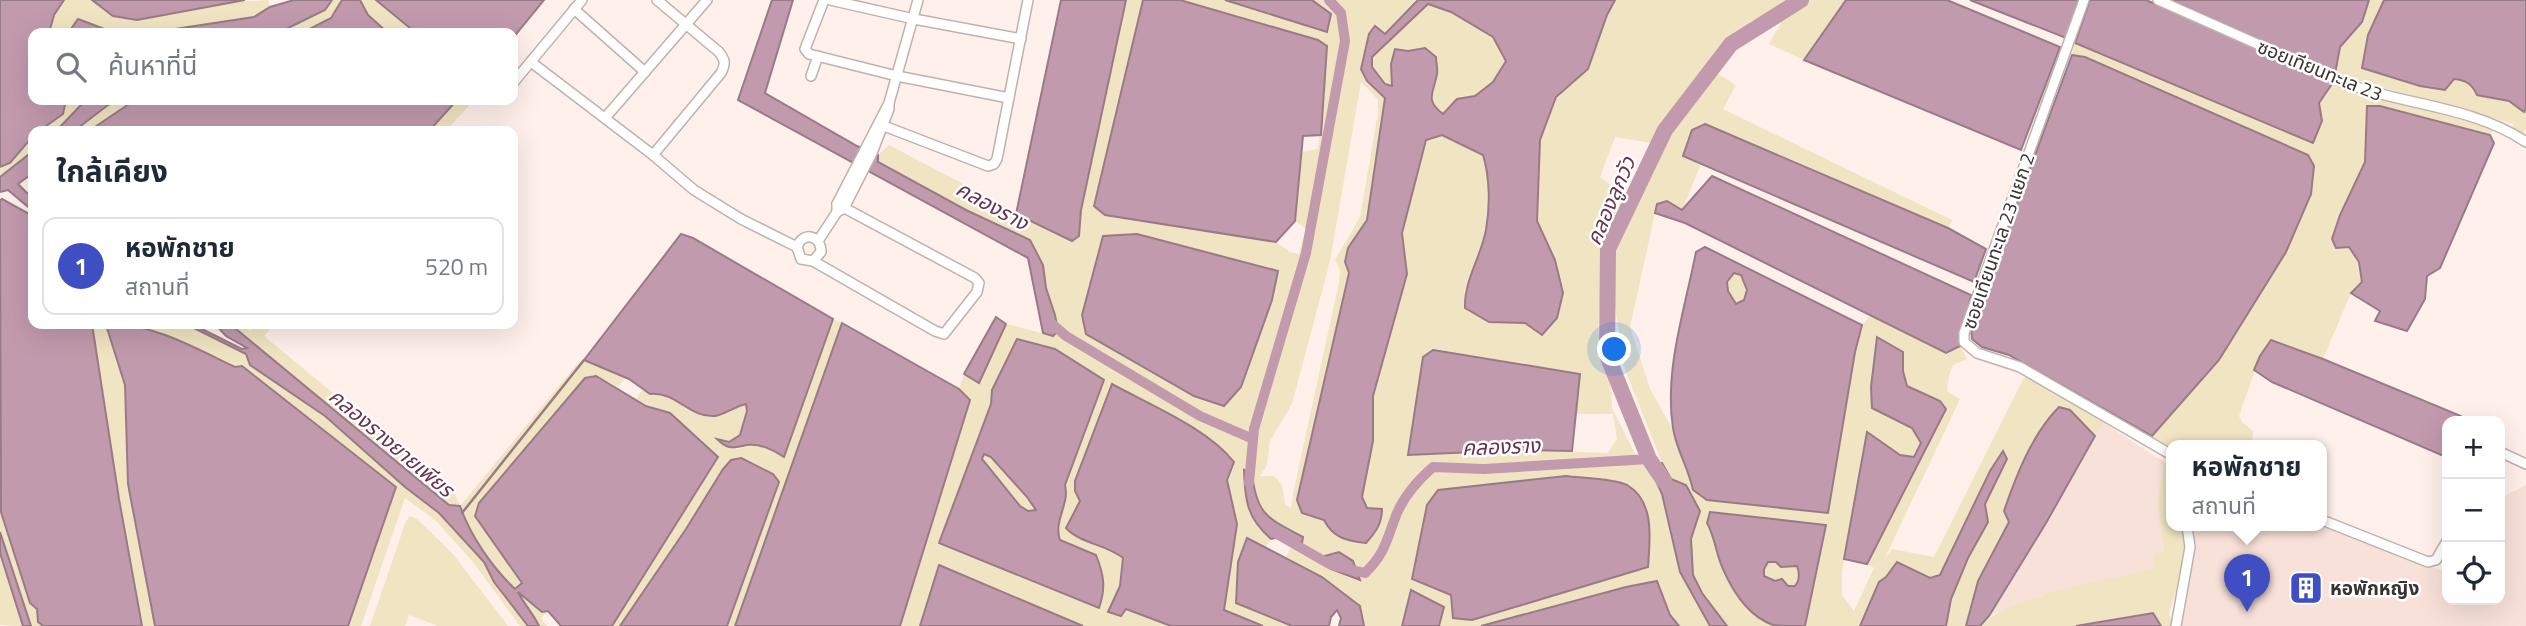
<!DOCTYPE html>
<html lang="th">
<head>
<meta charset="utf-8">
<style>
  body { margin:0; font-family:"Titillium Web","Noto Sans Thai",sans-serif; background:#f6f6f7; color:#1f2937 }
  .controls { position:absolute; right:21px; bottom:21px; display:grid; overflow:hidden; border-radius:14px; box-shadow:0 7px 28px #0002 }
  .controls button { width:63px; height:63px; display:grid; place-items:center; padding:0; border:0; border-bottom:2px solid #e0e1e3; background:#fff; color:#1f2937; font:35px sans-serif }
  .you { position:absolute; left:1615px; top:350px; width:24px; height:24px; margin:-18px; border:5px solid #fff; border-radius:50%; background:#1a73e8; box-shadow:0 0 0 10px #1a73e833 }
  .badge { display:grid; place-items:center; width:46px; height:46px; border-radius:50%; background:#3f4fc3; color:#fff; font-size:23px; font-weight:700 }
  .pin { position:absolute; translate:-50% -58px; filter:drop-shadow(0 2px 4px #0008) }
  .pin::after { content:''; position:absolute; top:37px; width:24px; height:21px; background:inherit; clip-path:polygon(0 0,100% 0,50% 100%) }
  .popup { position:absolute; left:2166px; top:440px; width:161px; height:91px; box-sizing:border-box; display:grid; place-content:center; border-radius:14px; background:#fff; filter:drop-shadow(0 2px 5px #0005); font-size:23px; white-space:nowrap; color:#747a83 }
  .popup b { font-size:26px; color:#1f2937 }
  .popup::after { content:''; position:absolute; left:50%; top:100%; margin-left:-14px; border:14px solid transparent; border-top-color:#fff }
  .list { margin:0; padding:0; list-style:none }
  h2 { display:flex; justify-content:space-between; align-items:center; height:91px; margin:0; padding:0 28px; font-size:30px }
  h2 small { font-size:23px; font-weight:400; color:#747a83 }
  .list li { display:grid; grid-template-columns:46px 1fr auto; gap:21px; align-items:center; box-sizing:border-box; height:98px; margin:0 14px 14px; padding:0 14px; border:2px solid #e0e1e3; border-radius:14px }
  .list b { display:block; font-size:26px; white-space:nowrap }
  .list p { margin:0; font-size:23px; white-space:nowrap; color:#747a83 }
  .list em { font-size:23px; font-style:normal; color:#747a83 }
  .icon { flex:none; width:38px; height:38px; fill:none; stroke:currentColor; stroke-width:2; stroke-linecap:round; stroke-linejoin:round }
  .map { position:relative; flex:none; width:2526px; height:626px; overflow:hidden }
  .search { position:absolute; background:#fff; box-shadow:0 7px 28px #0002; left:28px; top:28px; width:490px; height:77px; display:flex; align-items:center; gap:18px; box-sizing:border-box; padding:0 24px; border-radius:14px; color:#747a83; font-size:26px }
  .panel { position:absolute; background:#fff; box-shadow:0 7px 28px #0002; left:28px; top:126px; width:490px; height:203px; border-radius:14px }
  .map>svg:first-child { display:block }
  .built { fill:#f8e1d9 }
  .green { fill:#f0e4c2; fill-rule:evenodd }
  .water { fill:#c29aad; stroke:#997b88; stroke-width:2; fill-rule:evenodd }
  .lines { fill:none; stroke-linecap:round; stroke-linejoin:round }
  .stream { stroke:#997b88; stroke-width:2.5 }
  .canal { stroke:#c29aad; stroke-width:10 }
  .river { stroke:#c29aad; stroke-width:16 }
  .minor-casing { stroke:#bfb2ad; stroke-width:12 }
  .minor { stroke:#fff; stroke-width:9 }
  .labels { text-anchor:middle; stroke-width:5; stroke-linejoin:round; paint-order:stroke }
  .street-label { font-size:19px; fill:#383230; stroke:#fff }
  .poi-label { font-size:19px; font-weight:bold; fill:#383230; stroke:#fff; text-anchor:start }
  .water-label { font-size:21px; font-style:italic; fill:#67324e; stroke:#fff }
</style>
</head>
<body>
<div class="map">
<svg width="2526" height="626" viewBox="0 0 2526 626">
  <rect width="100%" height="100%" fill="#fff0eb"/>
  <g class="built">
    <polygon points="2105,424 2164,462 2157,500 2164,552 2153,569 2042,595 1989,616 2046,523 2095,436"/>
    <polygon points="2526,485 2526,626 2182,626 2196,531 2194,526 2322,525 2441,570 2447,558 2447,600 2500,600 2500,498"/>
  </g>
  <g class="green">
    <polygon points="64,0 92,0 113,16 137,20 222,3 268,0 270,7 254,17 175,29 161,33 115,33 78,19 68,33 49,33 54,15"/>
    <path d="M332,0H342C325,28 310,33 278,33L324,10Z"/>
    <polygon points="360,0 376,0 416,33 388,33 368,15"/>
    <path d="M1126,0H1143L1094,206L1105,215L1276,242L1290,252L1299,254L1306,229L1295,221L1302,152L1318,149L1327,46L1318,40L1180,0H1225L1326,32L1331,14L1312,0H1418L1385,35L1369,34C1363,73 1354,69 1385,98L1367,220L1348,248L1345,262L1349,273L1300,485L1297,500L1302,513L1324,520L1367,508L1362,497L1373,441V396L1407,274L1402,233L1426,140L1442,135L1483,155L1488,172L1486,230L1464,292L1489,322L1525,323L1555,260L1537,221L1540,140L1556,97L1588,69L1607,15L1615,0H1846L1804,60L1769,44L1781,23L1752,20L1705,66L1736,85L1723,109L1952,220L1948,228L1705,124L1692,130L1683,156L1701,164L1682,210L1667,201L1657,204L1630,327L1650,389L1673,430L1694,490L1708,500L1743,502L1855,352L1862,325L1870,316L1945,353L1960,346L1967,359L1953,365L1949,376L1947,391L1960,399L1885,558L1892,549L1934,557L2022,381L2027,375L2094,414L2105,424L2095,436L2070,410L1978,581L1966,626H1946L1951,599L1968,558L1988,522L1985,504L1990,471L1940,575L1930,578L1897,562L1886,577L1879,582L1860,626H1805L1826,525L1774,520L1707,523C1714,536 1717,550 1721,565C1731,593 1748,612 1774,626H1727L1702,593L1693,575L1691,539L1700,511L1686,485L1671,479L1662,463L1625,369L1613,295L1614,248L1662,148L1646,142L1615,137L1600,177L1622,194L1603,251L1598,332L1611,388L1612,408L1640,464L1651,470L1662,494L1680,572L1710,626H1679L1670,615L1657,581L1626,587L1481,626H1439L1443,607L1411,590L1401,626H1364L1360,606L1322,577L1286,557L1291,547L1302,543L1266,515L1255,497L1252,474L1257,527L1271,539L1265,549L1247,539L1236,602L1292,626H1263L1224,610L1237,524L1227,480L1226,451L1194,430L1112,385L1075,491L1080,501L1072,534L1114,550L1123,558L1120,586L1126,609L1171,626H1083L939,565L920,626H900L970,400L959,389L964,374L979,382L1006,324L1053,336L1055,315L1046,288L1043,265L1030,240L966,210L878,162V155L889,145L1072,241L1079,235L1081,210ZM1361,82L1378,100V113L1360,217L1335,260L1340,270L1339,282L1294,489L1291,508L1285,504L1282,485L1274,476H1260L1267,465L1270,441L1292,404L1330,261ZM1272,300L1241,387L1224,406L1194,396ZM1878,338L1903,352V371L1907,386L1940,401L1889,520L1867,564L1874,568L1854,611L1842,595V572L1866,433L1900,455L1914,457L1921,443L1912,428L1871,387ZM1423,358L1579,374L1576,414H1613L1617,439L1608,453L1520,450L1409,455ZM1104,380L1064,485C1070,504 1053,521 1060,540L939,543L991,403Z"/>
    <path d="M2369,0H2384L2368,35L2362,68L2419,86L2445,90L2454,79C2466,80 2472,84 2477,95L2509,101L2523,112L2526,109V129L2522,135L2512,127L2514,124L2335,74L2340,47L2362,22Z"/>
    <path d="M1428,4L1451,12L1493,37L1506,61L1493,82L1475,96L1457,100L1443,115C1424,100 1435,92 1437,74C1438,69 1436,62 1436,56L1425,48L1408,51L1391,64L1392,86L1385,84L1372,67V57Z"/>
    <polygon points="2075,43 2312,143 2322,121 2319,103 2334,81 2377,97 2494,128 2490,135 2380,106 2367,106 2365,162 2340,215 2332,239 2336,248 2349,247 2359,262 2362,282 2351,293 2323,359 2271,340 2260,356 2239,416 2242,422 2253,431 2252,446 2172,446 2172,448 2152,436 2219,360 2286,252 2311,194 2314,166 2308,155 2072,55"/>
    <polygon points="66,100 81,100 82,104 56,131 39,131 63,114"/>
    <polygon points="119,100 135,100 89,131 74,131 108,105"/>
    <polygon points="457,100 474,100 446,131 429,131"/>
    <polygon points="33,136 33,151 0,177 0,167 10,163"/>
    <polygon points="1734,273 1741,275 1747,290 1744,300 1736,305 1728,291 1727,282"/>
    <path d="M833,319L842,323L735,626H727L779,482L772,474L741,458L723,469L686,529L620,626H612L718,458C699,442 682,424 661,411C653,405 644,404 636,399L642,390C650,394 656,391 663,394C676,398 682,407 692,412C711,422 728,409 746,404L747,411L740,435L729,442L718,439L738,449C753,442 771,448 784,457Z"/>
    <polygon points="92,324 111,324 107,328 125,385 128,484 155,626 142,626 119,499"/>
    <polygon points="123,324 178,324 192,327 246,354 250,365 325,416 405,487 439,513 485,562 494,582 528,626 520,626 473,562 436,521 405,498 361,626 348,626 395,487 242,366 235,367 156,332"/>
    <path d="M230,324H242L250,331L257,324H274L264,336L455,494L460,506L577,364L584,360L626,377L618,387L596,376L479,503L475,515L523,584L516,589L548,611L541,618L547,626H539C531,605 513,591 500,573C484,553 469,530 460,506L449,505Z"/>
    <polygon points="984,454 991,457 1037,510 1028,511 1020,506 982,459"/>
    <path d="M2164,462L2172,466V526H2181C2192,549 2175,591 2169,615L2173,620L2172,626H2161L2153,613L2076,626H1980C2007,596 2111,579 2153,569L2154,554L2164,552L2157,500Z"/>
    <polygon points="0,494 1,512 30,603 37,609 38,622 43,626 31,626 0,532"/>
    <polygon points="410,516 417,519 453,554 508,626 438,626 409,615 405,626 370,626 406,521"/>
    <polygon points="0,553 23,626 0,625"/>
    <polygon points="1768,562 1776,562 1781,567 1797,566 1799,581 1795,586 1787,586 1782,579 1775,582 1764,576 1764,568"/>
  </g>
  <g class="water">
    <polygon points="0,0 64,0 54,15 49,33 33,33 33,100 66,100 63,114 39,131 33,131 33,136 10,163 0,167"/>
    <polygon points="92,0 245,0 137,20 113,16"/>
    <polygon points="294,0 332,0 325,10 278,33 161,33 175,29 254,17 270,7"/>
    <polygon points="342,0 360,0 368,15 388,33 302,33 331,18"/>
    <polygon points="376,0 544,0 513,38 513,33 416,33"/>
    <polygon points="772,0 793,0 765,93 857,146 878,155 878,162 966,210 1030,240 1043,265 1046,288 1055,315 1058,331 1053,336 1043,333 1028,258 738,100"/>
    <polygon points="1061,0 1126,0 1081,210 1079,236 1072,241 1016,214"/>
    <polygon points="1143,0 1180,0 1318,40 1327,46 1321,135 1303,136 1295,221 1276,242 1105,215 1094,206"/>
    <polygon points="1225,0 1312,0 1331,14 1327,32"/>
    <path d="M1418,0H1615L1607,15L1588,69L1556,97L1540,140L1537,221L1555,260L1563,293L1557,318L1542,335L1525,323L1489,322L1465,308C1464,280 1481,257 1486,230C1490,207 1490,177 1483,155L1442,135L1426,140L1402,233L1407,274L1373,396V441L1362,497L1367,508L1382,509C1382,524 1375,533 1366,543C1347,541 1333,538 1324,520L1302,513L1297,500L1349,273L1345,262L1348,248L1367,220L1385,98L1367,81L1361,69L1369,34L1375,26L1385,34ZM1428,4L1451,12L1493,37L1506,61L1493,82L1475,96L1457,99L1443,114C1424,100 1434,92 1437,74C1438,69 1436,62 1436,57L1425,48L1408,51L1395,49L1391,64L1392,86L1385,84L1372,67V57Z"/>
    <polygon points="1846,0 1947,0 2060,47 2021,150 1804,60"/>
    <polygon points="1970,0 2079,0 2066,38"/>
    <polygon points="2090,0 2146,0 2334,81 2319,103 2322,121 2313,143 2075,43"/>
    <polygon points="2171,0 2369,0 2362,22 2340,47 2335,74"/>
    <path d="M2384,0H2526V109L2524,112L2509,101L2477,95C2472,84 2466,80 2454,79L2445,90L2420,86L2362,68L2368,35Z"/>
    <polygon points="78,19 115,33 68,33"/>
    <polygon points="2072,55 2085,57 2308,155 2314,166 2311,194 2286,252 2219,360 2152,436 2009,355 1982,347 1972,339 1971,328"/>
    <polygon points="81,100 119,100 108,105 74,131 56,131 82,104"/>
    <polygon points="135,100 457,100 429,131 89,131"/>
    <polygon points="2367,106 2380,106 2490,135 2494,143 2440,268 2427,276 2425,299 2407,331 2375,321 2380,311 2351,293 2362,282 2359,262 2349,247 2336,248 2332,239 2340,215 2365,162"/>
    <polygon points="1705,124 1948,228 1986,249 1974,282 1683,156 1692,130"/>
    <polygon points="33,151 33,173 18,184 33,199 33,211 8,190 0,192 0,177"/>
    <polygon points="1712,176 1971,295 1960,346 1946,353 1685,223 1655,213 1657,204 1667,201 1682,210"/>
    <polygon points="2,199 33,216 33,324 92,324 119,499 142,626 43,626 38,622 37,609 30,603 1,512 0,200"/>
    <path d="M681,234L693,238L833,319L784,457C774,450 759,443 747,445C732,448 728,450 717,439L729,442L740,435L747,411L746,404C736,406 723,415 715,416C689,418 676,391 650,394L629,379L584,360Z"/>
    <polygon points="1137,234 1278,271 1272,300 1241,387 1224,406 1194,396 1086,334 1082,315 1103,236"/>
    <path d="M1705,247L1862,325L1855,352L1828,513L1707,500L1693,490C1689,469 1676,449 1673,428C1664,370 1685,309 1696,252ZM1734,273L1741,275L1747,290L1744,300L1736,304L1728,291L1727,282Z"/>
    <polygon points="996,317 1006,324 979,383 964,374"/>
    <polygon points="842,323 959,389 970,400 900,626 735,626"/>
    <path d="M111,324C154,324 197,349 235,367L242,366L396,487L348,626H155L128,484L125,385L107,328Z"/>
    <path d="M178,324H192L242,349L247,348L226,336L215,324H230L449,505L460,506C471,537 492,567 515,589L522,583L475,516L479,503L585,378L596,376L646,406L670,413L718,457L612,626H561L548,611L542,612L518,592C524,604 533,613 539,626H528L494,582L484,562L439,513L405,487L325,416L250,365L246,354L192,327Z"/>
    <polygon points="1877,337 1903,352 1903,371 1907,386 1940,401 1946,409 1867,564 1844,559 1867,432 1900,455 1914,457 1921,443 1912,428 1872,408 1871,387"/>
    <path d="M1017,339L1055,349L1104,380L1065,485C1070,504 1053,521 1060,540L1096,555C1104,575 1106,588 1099,608L939,543L991,404L992,390ZM984,454L991,457L1027,497L1036,510L1028,511L1020,506L982,459Z"/>
    <polygon points="2271,340 2323,359 2461,416 2467,421 2447,421 2446,457 2272,382 2254,370 2260,356"/>
    <polygon points="1433,350 1580,374 1572,451 1520,450 1408,455 1423,357"/>
    <path d="M1112,384C1150,405 1207,428 1234,462L1227,480L1237,524L1224,610L1263,626H1171L1126,609L1121,616L1108,612L1120,586L1123,558C1106,544 1081,544 1066,528L1080,501L1075,491V481Z"/>
    <path d="M2059,407L2070,410L2095,436L2046,523L1989,616L1980,626H1966L1978,581L2009,522L2004,511C2016,476 2032,434 2059,407Z"/>
    <polygon points="2003,451 2007,459 1985,504 1988,522 1968,558 1951,599 1946,626 1860,626 1879,582 1886,577 1897,562 1930,578 1940,575 1990,471"/>
    <polygon points="741,458 773,474 779,482 727,626 620,626 686,529 723,469 731,460"/>
    <polygon points="1662,463 1671,479 1686,485 1700,511 1691,539 1693,575 1702,593 1727,626 1710,626 1680,572 1662,494 1651,470 1653,464"/>
    <path d="M1244,470L1252,474C1257,516 1268,518 1303,537L1302,543L1280,537L1271,539C1247,518 1245,501 1244,470Z"/>
    <path d="M1566,476C1581,478 1614,478 1627,485C1655,501 1650,539 1648,567L1472,620L1453,618L1451,595L1412,579L1427,505L1438,490Z"/>
    <path d="M1710,512L1826,525L1805,626C1795,626 1782,626 1773,625C1748,616 1733,592 1723,569C1716,554 1715,537 1707,523ZM1768,562H1776L1781,567L1797,566C1800,574 1800,580 1795,586H1788L1782,579L1775,581L1764,576V569Z"/>
    <polygon points="0,532 31,626 23,626 0,553"/>
    <polygon points="1247,538 1322,577 1360,606 1364,626 1339,626 1341,618 1337,610 1331,617 1329,626 1292,626 1236,603 1238,562"/>
    <polygon points="1339,552 1353,561 1360,580 1331,569 1325,556"/>
    <polygon points="939,565 1083,626 920,626"/>
    <polygon points="1657,581 1670,615 1679,626 1481,626 1626,587"/>
    <polygon points="1411,590 1444,607 1439,626 1402,626"/>
    <polygon points="2153,613 2161,626 2076,626"/>
  </g>
  <g class="lines">
    <polyline class="stream" points="462,513 584,360"/>
    <g class="canal">
      <polyline points="1050,322 1066,336 1200,416 1253,439"/>
      <polyline points="1249,483 1254,429 1306,253 1345,41 1341,13 1329,0"/>
      <path d="M1277,534L1331,565L1365,573C1383,556 1386,543 1394,521C1401,499 1417,481 1433,467L1484,469L1649,459"/>
    </g>
    <polyline class="river" points="1664,481 1649,459 1607,355 1608,249 1665,130 1731,44 1801,0"/>
    <defs>
      <g id="minor">
        <polyline points="824,0 805,49 809,54 897,76 1009,98"/>
        <polyline points="830,0 914,19 1021,39"/>
        <polyline points="2084,0 1964,333 1964,342 1977,353 2020,367 2172,455"/>
        <path d="M2158,0L2345,83C2403,105 2473,106 2526,142"/>
        <polyline points="574,9 645,72"/>
        <polyline points="531,62 653,155 694,190 741,219 797,247"/>
        <polyline points="811,76 818,56"/>
        <polyline points="513,83 582,0"/>
        <polygon points="889,103 889,109 872,153 844,208 837,212 837,204"/>
        <polyline points="889,103 918,0"/>
        <polyline points="605,118 707,0"/>
        <polyline points="884,126 988,166 994,164 997,159 1028,0"/>
        <path d="M653,155L721,73C726,63 725,60 719,52L657,0"/>
        <polyline points="818,241 837,212"/>
        <path d="M813,261L821,252C821,235 803,231 797,247L801,259L813,261L935,331L944,334L977,292L979,283L975,278L837,204"/>
        <polyline points="2500,452 2526,464"/>
        <polyline points="2322,520 2428,562 2436,560 2447,541"/>
        <polyline points="2176,626 2190,547 2187,526"/>
      </g>
    </defs>
    <use href="#minor" class="minor-casing"/>
    <use href="#minor" class="minor"/>
  </g>
  <defs>
    <symbol id="building-square" viewBox="-11 -11 22 22"><rect x="-9" y="-9" width="18" height="18" rx="4" fill="#3f4fc3" stroke="#fff"/><path d="M-4-6H4V6H1V3H-1V6H-4ZM-2.5-4.3h1.7v1.8h-1.7ZM.8-4.3h1.7v1.8H.8ZM-2.5-1h1.7V.8h-1.7ZM.8-1h1.7V.8H.8Z" fill="#fff"/></symbol>
  </defs>
  <g fill-rule="evenodd">
    <use href="#building-square" x="2287" y="569" width="38" height="38"/>
  </g>
  <g class="labels">
    <g class="street-label">
      <text transform="translate(2320 70) rotate(22)" y="7">ซอยเทียนทะเล 23</text>
      <text transform="translate(1998 241) rotate(-71)" y="7">ซอยเทียนทะเล 23 แยก 2</text>
    </g>
    <g class="poi-label">
      <text x="2330" y="595">หอพักหญิง</text>
    </g>
    <g class="water-label">
      <text transform="translate(1611 201) rotate(-67)" y="7">คลองลูกวัว</text>
      <text transform="translate(992 206) rotate(29)" y="7">คลองราง</text>
      <text transform="translate(391 443) rotate(40)" y="7">คลองรางยายเพียร</text>
      <text transform="translate(1501 447) rotate(-2)" y="7">คลองราง</text>
    </g>
  </g>
</svg>
<div class="controls">
<button>+</button>
<button>−</button>
<button><svg class="icon" aria-label="locate" viewBox="0 0 24 24"><circle cx="12" cy="12" r="6"/><path d="M12 2v4M12 18v4M2 12h4M18 12h4"/></svg></button>
</div>
<div class="you"></div>
<div class="pin badge" style="left:2247px;top:612px">1</div>
<div class="popup"><b>หอพักชาย</b>สถานที่</div>
<div class="search"><svg class="icon" aria-label="search" viewBox="0 0 24 24"><circle cx="10" cy="10" r="6"/><path d="M15 15l6 6"/></svg>ค้นหาที่นี่</div>
<section class="panel">
<h2>ใกล้เคียง<small></small></h2>
<ul class="list">
<li><span class="badge">1</span><div><b>หอพักชาย</b><p>สถานที่</p></div><em>520 m</em></li>
</ul>
</section>
</div>
</body>
</html>
